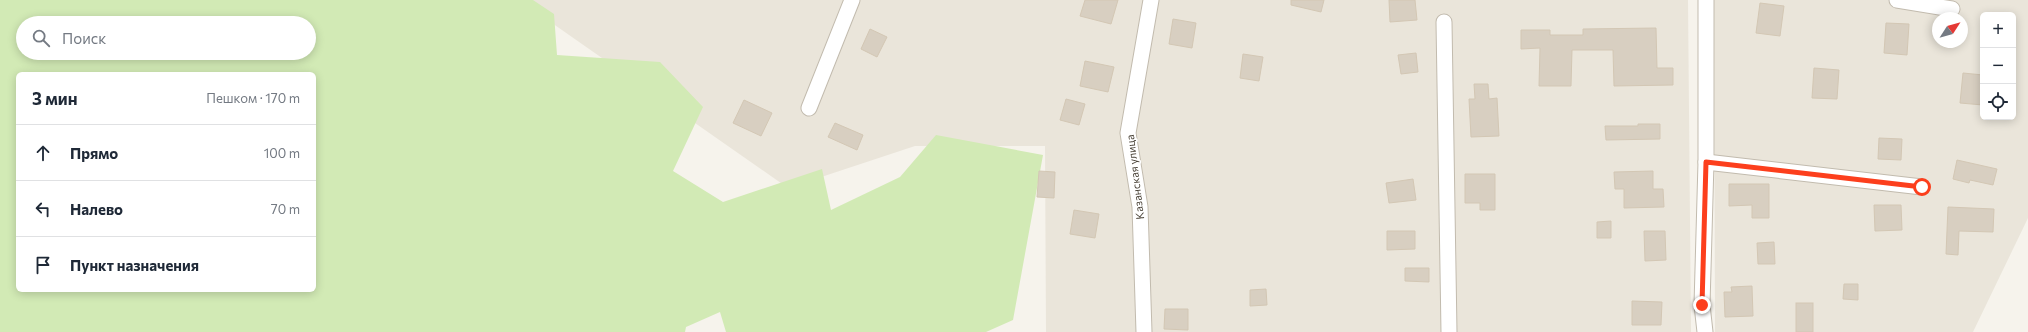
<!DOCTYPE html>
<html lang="ru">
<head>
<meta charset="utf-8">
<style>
  body { margin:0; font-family:Commissioner,sans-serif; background:#f6f6f7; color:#1f2937 }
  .controls { position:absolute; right:12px; top:12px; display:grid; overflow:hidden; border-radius:6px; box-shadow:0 2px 10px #0003 }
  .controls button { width:36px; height:36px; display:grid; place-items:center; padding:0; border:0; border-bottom:1px solid #e0e1e3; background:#fff; color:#1f2937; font:20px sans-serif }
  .compass { position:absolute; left:1932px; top:12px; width:36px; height:36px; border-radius:50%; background:#fff; box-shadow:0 2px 10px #0003; rotate:54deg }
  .stop { position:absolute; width:12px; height:12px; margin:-9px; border:3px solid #fc3f1d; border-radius:50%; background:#fff }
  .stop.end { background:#fc3f1d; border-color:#fff; box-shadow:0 1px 4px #0008 }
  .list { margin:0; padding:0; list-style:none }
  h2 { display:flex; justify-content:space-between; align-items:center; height:52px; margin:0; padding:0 16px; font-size:17px }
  h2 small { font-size:13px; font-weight:400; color:#747a83 }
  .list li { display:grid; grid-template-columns:26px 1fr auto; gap:12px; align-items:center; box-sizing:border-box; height:56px; padding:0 16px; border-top:1px solid #e0e1e3 }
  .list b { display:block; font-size:15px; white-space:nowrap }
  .list em { font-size:13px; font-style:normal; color:#747a83 }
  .icon { flex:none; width:22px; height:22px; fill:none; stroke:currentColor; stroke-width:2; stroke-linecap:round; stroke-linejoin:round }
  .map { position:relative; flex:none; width:2028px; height:332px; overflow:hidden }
  .search { position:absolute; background:#fff; box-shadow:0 2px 10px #0003; left:16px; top:16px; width:300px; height:44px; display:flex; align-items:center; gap:10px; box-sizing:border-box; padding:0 14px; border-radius:22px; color:#747a83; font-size:15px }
  .panel { position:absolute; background:#fff; box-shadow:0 2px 10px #0003; left:16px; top:72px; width:300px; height:220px; border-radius:6px }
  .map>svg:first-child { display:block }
  .residential { fill:#eae5da; fill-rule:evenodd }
  .green { fill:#d2eab5; fill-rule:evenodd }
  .building { fill:#d8cfc1; stroke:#d3c7b4 }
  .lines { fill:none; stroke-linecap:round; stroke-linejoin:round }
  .street-casing { stroke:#c2bbae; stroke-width:17 }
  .street { stroke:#fff; stroke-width:15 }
  .route { stroke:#fc3f1d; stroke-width:5 }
  .labels { text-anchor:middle; stroke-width:3.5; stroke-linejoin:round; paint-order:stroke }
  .street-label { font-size:11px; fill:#4b4439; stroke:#fff }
</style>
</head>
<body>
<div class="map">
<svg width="2028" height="332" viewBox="0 0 2028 332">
  <rect width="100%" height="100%" fill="#f6f3ec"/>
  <g class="residential">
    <polygon points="519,0 1688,0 1691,332 1046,332 1045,146 915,146 788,188"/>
    <path d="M1714,0H2028V218L1973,332H1715ZM1983,15H2013V117H1983ZM1938,18H1962V42H1938Z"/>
  </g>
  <path class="green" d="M0,0H533L554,14L557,55L660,62L703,107L673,171L723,202L822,169L831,210L900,177L936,135L1043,155L1013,320L986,332H726L720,312L686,327L685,332H0ZM23,23H309V53H23ZM18,74H314V290H18Z"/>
  <g class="building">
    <polygon points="1085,0 1118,0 1111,24 1080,16"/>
    <polygon points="1291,0 1324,0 1321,12 1291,5"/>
    <polygon points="1389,0 1415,0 1417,20 1390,22"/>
    <polygon points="1760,3 1784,6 1780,36 1756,33"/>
    <polygon points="1173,19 1196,23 1192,48 1169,44"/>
    <polygon points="1886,23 1909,24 1907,55 1884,53"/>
    <polygon points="1656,28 1657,68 1673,68 1673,85 1614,86 1613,50 1572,50 1571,86 1539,86 1540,48 1521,49 1521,30 1550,30 1550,35 1583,35 1583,29"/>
    <polygon points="870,29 887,37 877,57 861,49"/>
    <polygon points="1416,53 1418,72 1401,74 1398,55"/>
    <polygon points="1243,54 1263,57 1259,81 1240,78"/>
    <polygon points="1085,61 1114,67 1108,92 1080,86"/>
    <polygon points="1814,68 1839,70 1837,99 1812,98"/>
    <polygon points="1963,73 1983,75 1983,105 1960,103"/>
    <polygon points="1474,84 1488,84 1489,99 1497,98 1499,136 1471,137 1469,99 1475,99"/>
    <polygon points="1066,99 1085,104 1079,125 1060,120"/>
    <polygon points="744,100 772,113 761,136 733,123"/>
    <polygon points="835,123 863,135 857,150 828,137"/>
    <polygon points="1638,124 1660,124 1660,139 1606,140 1605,126 1638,126"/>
    <polygon points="1879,138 1902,139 1901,160 1878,159"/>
    <polygon points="1957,160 1997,169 1993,185 1970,180 1969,183 1953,179"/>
    <polygon points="1039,171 1055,172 1054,198 1037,197"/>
    <polygon points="1653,171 1653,189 1663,189 1664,207 1624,208 1624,189 1615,189 1614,172"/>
    <polygon points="1465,174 1495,174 1495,210 1480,210 1480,203 1465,203"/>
    <polygon points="1413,179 1416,200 1389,203 1386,183"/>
    <polygon points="1729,184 1769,184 1769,218 1752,218 1752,205 1729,206"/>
    <polygon points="1874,205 1901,205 1902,230 1875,231"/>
    <polygon points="1948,207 1994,209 1993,232 1959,231 1958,255 1946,254"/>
    <polygon points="1074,210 1099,214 1095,238 1070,234"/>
    <polygon points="1611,221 1611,238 1597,238 1597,222"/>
    <polygon points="1387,231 1415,231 1415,249 1387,250"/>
    <polygon points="1644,231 1665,231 1666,260 1645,261"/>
    <polygon points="1774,242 1775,264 1758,264 1757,243"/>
    <polygon points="1405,268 1429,268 1429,282 1405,281"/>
    <polygon points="1844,284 1858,284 1858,300 1843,299"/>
    <polygon points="1752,286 1753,316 1725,317 1724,292 1732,292 1731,287"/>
    <polygon points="1266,289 1267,305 1250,306 1250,290"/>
    <polygon points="1632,301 1662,302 1661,325 1632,325"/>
    <rect x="1796" y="303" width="17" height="29"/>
    <polygon points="1165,309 1188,309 1188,330 1164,329"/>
  </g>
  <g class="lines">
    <defs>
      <g id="street">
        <polyline points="1897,0 1952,9"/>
        <polyline points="1444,22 1449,332"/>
        <polyline points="809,108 852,0"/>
        <polyline points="1706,162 1922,187"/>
        <polyline points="1144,332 1140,207 1128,133 1151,0"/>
        <polyline points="1705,332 1702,305 1706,162 1706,0"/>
      </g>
    </defs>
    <use href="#street" class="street-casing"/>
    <use href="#street" class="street"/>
  </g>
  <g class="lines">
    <polyline class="route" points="1702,305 1706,162 1922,187"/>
  </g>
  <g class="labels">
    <g class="street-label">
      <text transform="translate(1135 177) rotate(-97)" y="4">Казанская улица</text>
    </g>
  </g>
</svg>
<div class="controls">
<button>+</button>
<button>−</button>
<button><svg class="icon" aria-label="locate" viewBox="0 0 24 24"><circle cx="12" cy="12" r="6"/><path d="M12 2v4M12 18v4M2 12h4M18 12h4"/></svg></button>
</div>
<svg class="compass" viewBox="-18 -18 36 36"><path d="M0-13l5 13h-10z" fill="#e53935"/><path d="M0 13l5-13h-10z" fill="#747a83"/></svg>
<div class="stop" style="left:1922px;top:187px"></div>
<div class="stop end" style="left:1702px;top:305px"></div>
<div class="search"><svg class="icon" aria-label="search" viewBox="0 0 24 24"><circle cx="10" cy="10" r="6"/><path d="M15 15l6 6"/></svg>Поиск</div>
<section class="panel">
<h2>3 мин<small>Пешком · 170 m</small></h2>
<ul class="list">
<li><svg class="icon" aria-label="ahead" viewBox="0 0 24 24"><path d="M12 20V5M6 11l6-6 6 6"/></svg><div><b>Прямо</b></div><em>100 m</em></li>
<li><svg class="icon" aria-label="left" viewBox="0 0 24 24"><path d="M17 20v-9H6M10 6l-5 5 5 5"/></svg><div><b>Налево</b></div><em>70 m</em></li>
<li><svg class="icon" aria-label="arrive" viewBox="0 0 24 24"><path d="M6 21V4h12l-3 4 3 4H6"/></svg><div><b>Пункт назначения</b></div></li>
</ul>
</section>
</div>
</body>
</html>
